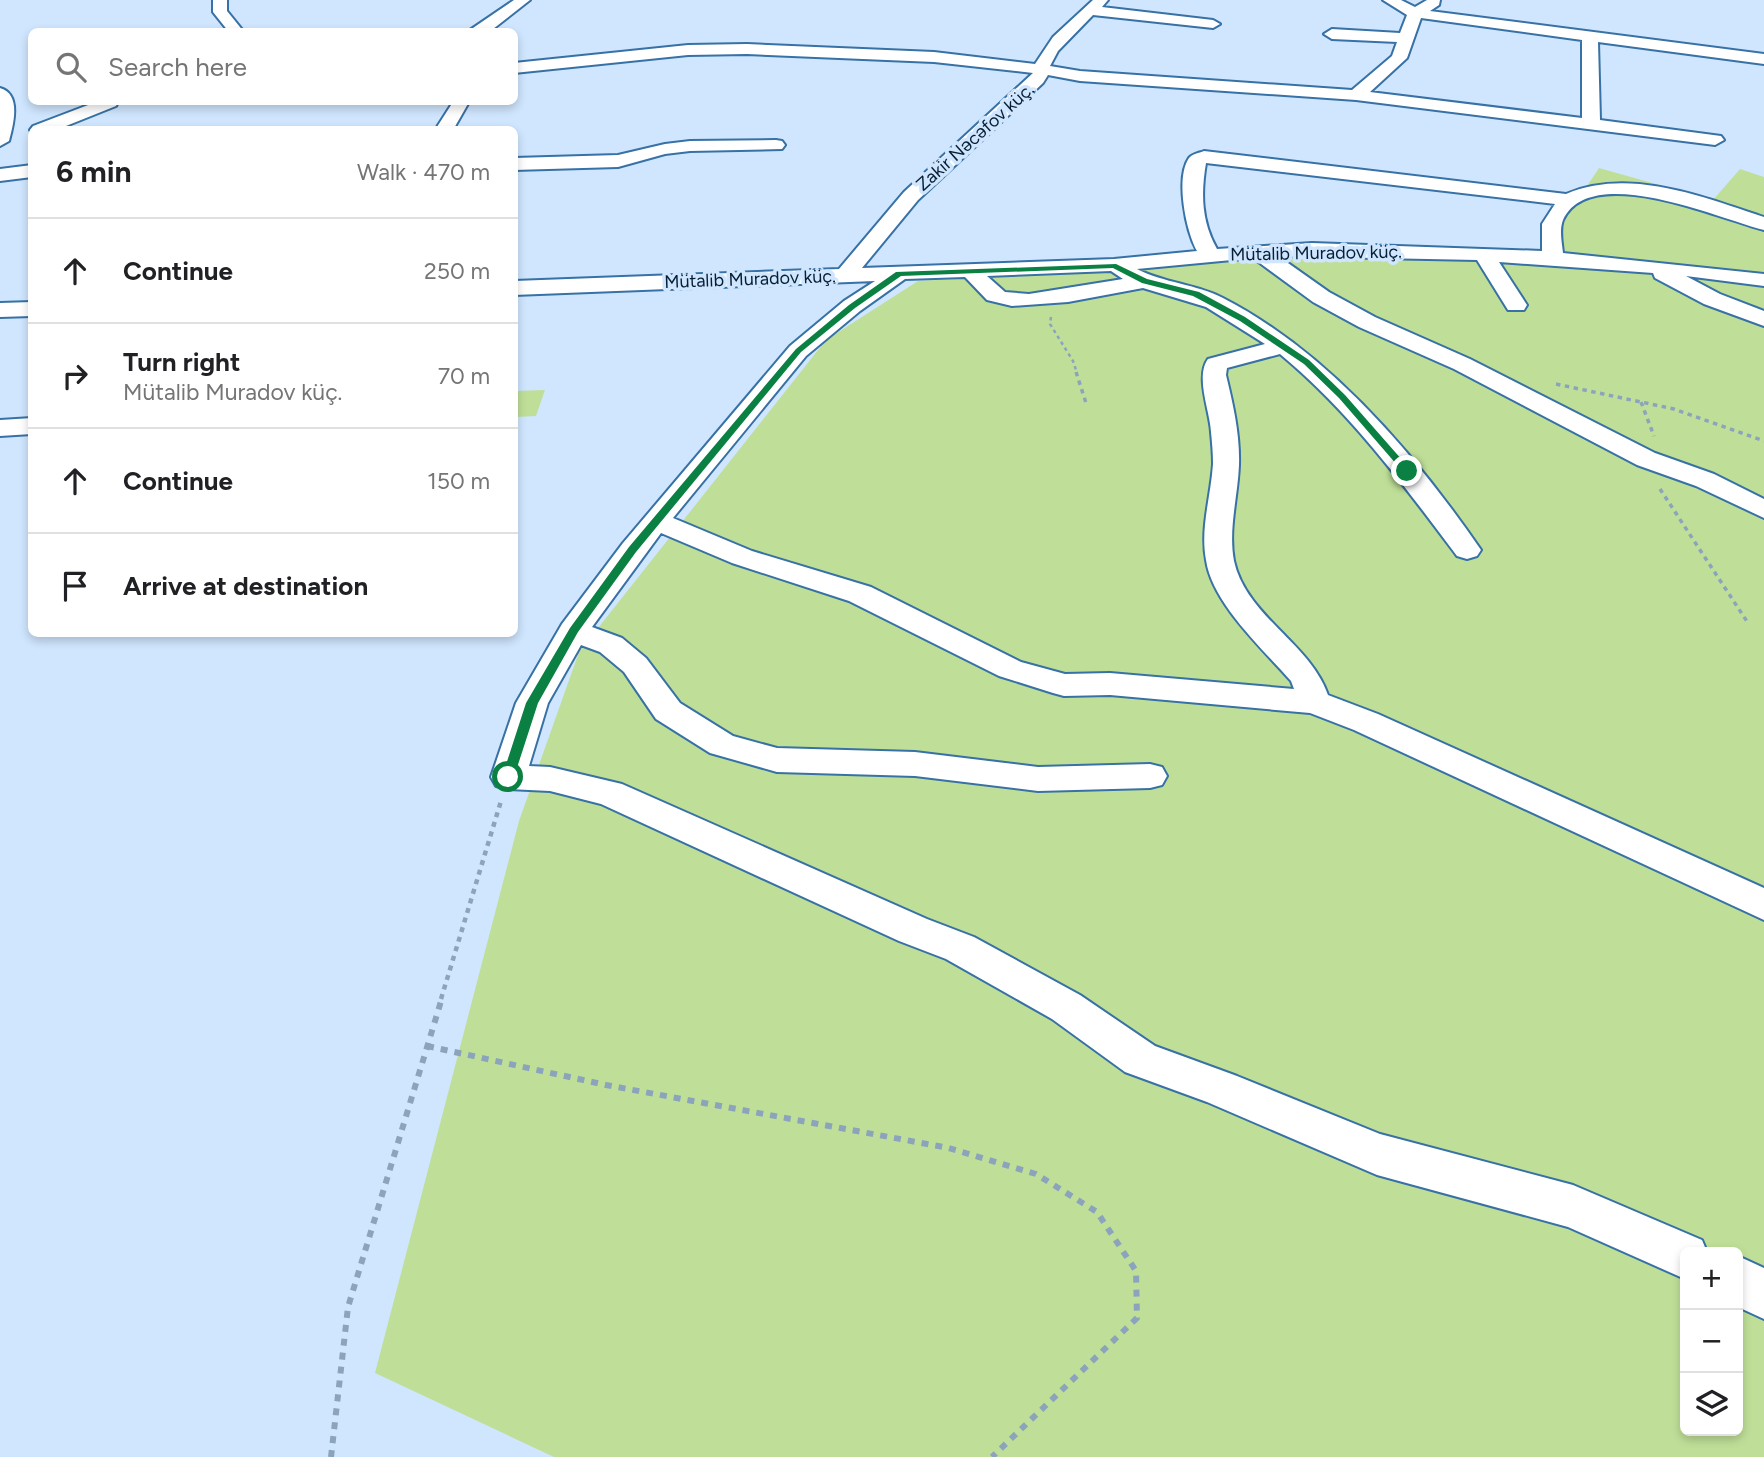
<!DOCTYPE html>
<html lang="en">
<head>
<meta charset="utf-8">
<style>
  body { margin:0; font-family:Figtree,sans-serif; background:#f6f6f6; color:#202124 }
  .controls { position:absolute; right:21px; bottom:21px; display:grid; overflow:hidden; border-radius:10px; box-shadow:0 4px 10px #0003 }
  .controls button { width:63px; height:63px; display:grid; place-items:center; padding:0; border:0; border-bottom:2px solid #e0e0e0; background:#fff; color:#202124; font:35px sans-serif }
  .stop { position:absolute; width:21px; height:21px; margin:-16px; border:5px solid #0b8043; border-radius:50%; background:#fff }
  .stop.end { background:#0b8043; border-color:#fff; box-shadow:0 2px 7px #0008 }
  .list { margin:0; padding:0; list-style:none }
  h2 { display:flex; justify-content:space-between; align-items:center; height:91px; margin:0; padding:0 28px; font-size:30px }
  h2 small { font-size:23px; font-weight:400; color:#757577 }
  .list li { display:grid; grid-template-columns:46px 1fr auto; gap:21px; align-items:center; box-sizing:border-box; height:105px; padding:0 28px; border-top:2px solid #e0e0e0 }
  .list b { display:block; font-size:26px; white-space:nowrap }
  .list p { margin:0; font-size:23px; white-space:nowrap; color:#757577 }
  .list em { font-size:23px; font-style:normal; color:#757577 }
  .icon { flex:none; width:38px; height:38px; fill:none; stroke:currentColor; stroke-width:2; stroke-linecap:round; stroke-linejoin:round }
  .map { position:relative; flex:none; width:1764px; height:1457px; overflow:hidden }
  .search { position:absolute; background:#fff; box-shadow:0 4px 10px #0003; left:28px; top:28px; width:490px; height:77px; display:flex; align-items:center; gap:18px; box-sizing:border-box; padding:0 24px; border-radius:10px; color:#757577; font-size:26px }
  .panel { position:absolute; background:#fff; box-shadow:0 4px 10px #0003; left:28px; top:126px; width:490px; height:511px; border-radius:10px }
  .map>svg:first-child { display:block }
  .green { fill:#bfdf98; fill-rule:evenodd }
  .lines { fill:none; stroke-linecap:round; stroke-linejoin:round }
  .minor-casing { stroke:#3771a5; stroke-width:4 }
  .path-far3 { stroke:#8ca4bb; stroke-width:2.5; stroke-dasharray:3.5 3.5; stroke-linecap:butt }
  .path-far2 { stroke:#8ca4bb; stroke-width:3.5; stroke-dasharray:4.5 4.5; stroke-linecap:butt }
  .path-far1 { stroke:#8ca4bb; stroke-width:4.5; stroke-dasharray:5 5; stroke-linecap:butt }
  .path { stroke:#8ca4bb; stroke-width:6; stroke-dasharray:7 7; stroke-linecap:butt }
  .minor { fill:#fff; fill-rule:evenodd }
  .route { fill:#0b8043 }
  .labels { text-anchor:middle; stroke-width:7; stroke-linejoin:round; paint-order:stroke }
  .far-street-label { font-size:18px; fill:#061f34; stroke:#cfe6fe }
</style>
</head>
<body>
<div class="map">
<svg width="1764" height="1457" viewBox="0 0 1764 1457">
  <rect width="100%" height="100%" fill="#cfe6fe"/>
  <g class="green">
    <path d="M1599,168L1713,200L1740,169L1764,177V1457H554L375,1373L519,821L579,652L826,340L918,281L1150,269L1287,255L1566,262L1561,225ZM1685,1252H1738V1431H1685Z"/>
    <polygon points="545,390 536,416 515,417 515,391"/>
  </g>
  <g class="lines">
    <defs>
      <g id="minor">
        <polygon points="213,0 227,0 227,11 244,32 229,32 213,12"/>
        <polygon points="514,0 530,0 493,29 467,32"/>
        <path d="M1093,0H1108L1102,7L1213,20L1220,24L1213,28L1093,15L1058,51L1050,66L1080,71L1352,90L1392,56L1397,42L1332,39L1324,34L1332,29L1400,33L1407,15L1383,0H1401L1415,7L1427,0H1440L1439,5L1430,11L1764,54V64L1598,42L1600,120L1721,136L1724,140L1715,145L1356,100L1080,81L1048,75L1043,83L918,200L862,268L1114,259L1197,251C1186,231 1175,178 1189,158C1192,154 1199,153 1204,151L1566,194C1629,167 1703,197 1764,217V230C1720,219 1590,161 1563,220C1559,230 1562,243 1563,253L1764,274V286L1686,276L1720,294L1764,311V326L1704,304L1655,278L1653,273L1499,262L1527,305L1524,310H1508L1477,260L1278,256L1329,292L1375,317L1470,359L1655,453L1714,474L1764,499V518L1696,486L1637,465L1454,369L1359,327L1313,302L1253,258L1137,269C1164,283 1196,284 1223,298C1328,352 1415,454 1481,550L1477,556L1467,559L1457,556C1403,484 1350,412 1280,354L1227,368L1226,375C1233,404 1240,434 1239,465C1238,496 1228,529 1234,561C1246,616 1310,643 1328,695L1378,714L1764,888V920L1354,730L1310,713L1110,695L1064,696L1053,693L999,676L849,601L732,563L661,533L592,627L622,638L646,658L680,703L733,736L777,748L915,752L1038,767L1150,764L1162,767L1167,776L1162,785L1150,788L1038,791L915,776L777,772L710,753L656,719L624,672L600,652L581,645L548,703L529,766L550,767L622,784L927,919L974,937L1080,995L1155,1046L1237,1076L1380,1134L1573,1185L1702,1240L1707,1252H1685V1279L1568,1227L1377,1175L1207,1102L1125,1072L1052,1019L946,959L899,941L601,804L550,791L508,789L496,786L491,777L516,703L562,624L623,543L790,346L844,301L875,281L514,295V281L839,269L904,192L1033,73L934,62L747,54L688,55L514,73V63L688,45L747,44L934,52L1035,64L1053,37ZM1421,18L1582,40V118L1370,92L1407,58ZM1206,163L1555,204L1542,224V251L1312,243L1217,249C1201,221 1201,193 1206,163ZM1111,271L1123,279L1029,294L1005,292L987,276ZM965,277L987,300L1012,306L1068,302L1143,288L1206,307L1265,344L1208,359C1195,377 1210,411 1211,432C1212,442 1213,453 1213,464C1211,496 1200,528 1206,560C1212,603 1263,649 1291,681L1294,689L1110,673L1065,674L1021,662L871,587L752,551L673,518L806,356L860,311L905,279Z"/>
        <path d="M0,88C22,94 13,126 9,141L0,146Z"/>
        <polygon points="96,102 118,102 116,106 56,130 30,130 33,126"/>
        <polygon points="453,102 469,102 453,130 435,130"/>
        <polygon points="776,140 782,141 785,145 782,149 690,151 665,154 618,167 514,170 514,158 618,155 665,144 690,141"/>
        <polygon points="32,165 32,177 0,181 0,169"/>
        <polygon points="32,302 32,316 0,317 0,303"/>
        <polygon points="32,418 32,434 0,436 0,420"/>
        <polygon points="1738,1256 1764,1268 1764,1319 1738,1307"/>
      </g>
    </defs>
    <use href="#minor" class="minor-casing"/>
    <polyline class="path-far3" points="1051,317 1050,324 1073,361 1077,373"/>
    <g class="path-far2">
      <polyline points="1076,372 1087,406"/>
      <polyline points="1556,384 1674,409 1764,441"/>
      <polyline points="1641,402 1654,436"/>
      <polyline points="1660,489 1748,623"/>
    </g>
    <polyline class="path-far1" points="441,999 501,801"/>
    <g class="path">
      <polyline points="427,1046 606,1085 949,1148 1036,1174 1097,1212 1136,1271 1137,1318 992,1457"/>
      <polyline points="331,1457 348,1307 442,998"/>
    </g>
    <use href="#minor" class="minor"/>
  </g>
  <polygon class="route" points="1116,264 1147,279 1199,292 1245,317 1309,360 1345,395 1410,469 1410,473 1404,473 1339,398 1304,364 1240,321 1193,296 1142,283 1113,268 901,276 855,308 801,352 636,552 578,632 538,703 514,777 512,780 504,780 502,777 526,703 570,628 629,547 796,349 849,305 896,272"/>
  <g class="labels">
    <g class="far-street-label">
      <text transform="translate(975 137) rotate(-42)" y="6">Zakir Nəcəfov küç.</text>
      <text transform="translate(1316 253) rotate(-1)" y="6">Mütalib Muradov küç.</text>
      <text transform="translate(750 279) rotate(-2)" y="6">Mütalib Muradov küç.</text>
    </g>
  </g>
</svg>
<div class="controls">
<button>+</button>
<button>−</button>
<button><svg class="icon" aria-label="layers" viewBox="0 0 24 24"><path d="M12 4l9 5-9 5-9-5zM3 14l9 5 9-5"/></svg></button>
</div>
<div class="stop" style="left:508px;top:777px"></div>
<div class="stop end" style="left:1407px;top:471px"></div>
<div class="search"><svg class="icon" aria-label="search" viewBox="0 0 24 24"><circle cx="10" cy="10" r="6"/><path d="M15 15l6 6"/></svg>Search here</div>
<section class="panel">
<h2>6 min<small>Walk · 470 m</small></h2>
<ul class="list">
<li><svg class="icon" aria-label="ahead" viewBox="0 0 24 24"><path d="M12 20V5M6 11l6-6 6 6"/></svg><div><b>Continue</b></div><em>250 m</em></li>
<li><svg class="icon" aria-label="right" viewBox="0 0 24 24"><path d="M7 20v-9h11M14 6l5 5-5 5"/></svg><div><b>Turn right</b><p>Mütalib Muradov küç.</p></div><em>70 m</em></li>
<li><svg class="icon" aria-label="ahead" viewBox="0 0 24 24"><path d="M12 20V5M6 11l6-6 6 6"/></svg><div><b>Continue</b></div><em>150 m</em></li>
<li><svg class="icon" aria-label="arrive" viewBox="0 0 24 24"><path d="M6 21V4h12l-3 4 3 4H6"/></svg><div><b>Arrive at destination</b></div></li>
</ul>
</section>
</div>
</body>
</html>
